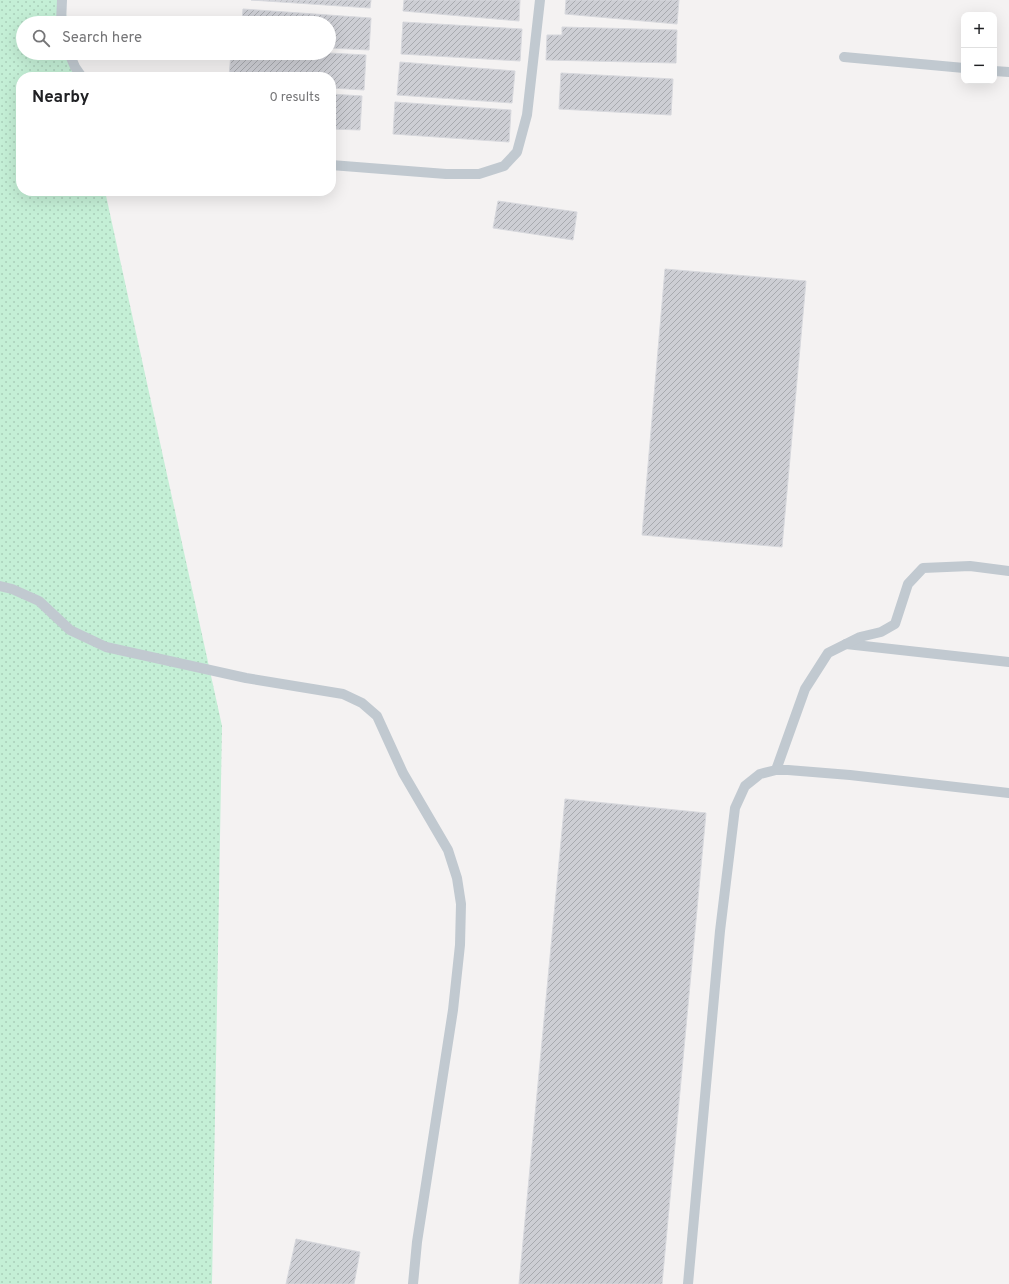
<!DOCTYPE html>
<html lang="en">
<head>
<meta charset="utf-8">
<style>
  body { margin:0; font-family:Overpass,sans-serif; background:#f6f6f6; color:#202124 }
  .controls { position:absolute; right:12px; top:12px; display:grid; overflow:hidden; border-radius:8px; box-shadow:0 4px 16px #0002 }
  .controls button { width:36px; height:36px; display:grid; place-items:center; padding:0; border:0; border-bottom:1px solid #e0e0e0; background:#fff; color:#202124; font:20px sans-serif }
  .list { margin:0; padding:0; list-style:none }
  h2 { display:flex; justify-content:space-between; align-items:center; height:52px; margin:0; padding:0 16px; font-size:17px }
  h2 small { font-size:13px; font-weight:400; color:#757577 }
  .icon { flex:none; width:22px; height:22px; fill:none; stroke:currentColor; stroke-width:2; stroke-linecap:round; stroke-linejoin:round }
  .map { position:relative; flex:none; width:1009px; height:1284px; overflow:hidden }
  .search { position:absolute; background:#fff; box-shadow:0 4px 16px #0002; left:16px; top:16px; width:320px; height:44px; display:flex; align-items:center; gap:10px; box-sizing:border-box; padding:0 14px; border-radius:22px; color:#757577; font-size:15px }
  .panel { position:absolute; background:#fff; box-shadow:0 4px 16px #0002; left:16px; top:72px; width:320px; height:124px; border-radius:16px }
  .map>svg:first-child { display:block }
  .grass { fill:url(#grass-dots) }
  .building { fill:url(#building-hatch); stroke:#d7d8dd }
  .lines { fill:none; stroke-linecap:round; stroke-linejoin:round }
  .service { stroke:#c1c9d0; stroke-width:10 }
</style>
</head>
<body>
<div class="map">
<svg width="1009" height="1284" viewBox="0 0 1009 1284">
  <defs>
    <pattern id="grass-dots" width="8" height="8" patternUnits="userSpaceOnUse"><rect width="8" height="8" fill="#c4efd6"/><path d="M2 2h.1M6 6h.1" fill="none" stroke="#aacfba" stroke-width="1.8" stroke-linecap="round"/></pattern>
    <pattern id="building-hatch" width="6" height="6" patternUnits="userSpaceOnUse"><rect width="6" height="6" fill="#cdced4"/><path d="M-1 1l2-2M0 6l6-6M5 7l2-2" fill="none" stroke="#a8aaaf"/></pattern>
  </defs>
  <rect width="100%" height="100%" fill="#f4f2f2"/>
  <polygon class="grass" points="0,0 63,0 68,23 23,23 23,53 75,53 80,77 21,77 21,191 105,191 222,726 212,1284 0,1284"/>
  <g class="building">
    <polygon points="251,0 371,0 370,8"/>
    <polygon points="404,0 520,0 519,21 403,11"/>
    <polygon points="566,0 679,0 677,24 565,14"/>
    <polygon points="243,9 371,18 369,50 329,48 329,23 242,23"/>
    <polygon points="403,22 522,29 520,61 401,54"/>
    <polygon points="562,27 677,30 676,63 546,60 547,35 562,35"/>
    <polygon points="231,53 329,53 366,55 364,90 331,88 331,77 229,77"/>
    <polygon points="400,62 515,71 512,103 397,95"/>
    <polygon points="561,73 673,79 671,115 559,109"/>
    <polygon points="331,94 362,96 360,130 331,129"/>
    <polygon points="395,102 511,110 509,142 393,134"/>
    <polygon points="498,201 577,212 573,240 493,228"/>
    <polygon points="665,269 806,281 782,547 642,535"/>
    <polygon points="565,799 706,813 662,1284 519,1284"/>
    <polygon points="296,1239 360,1252 354,1284 286,1284"/>
  </g>
  <g class="lines">
    <g class="service">
      <polyline points="61,23 62,0"/>
      <polyline points="69,53 75,67 82,77"/>
      <polyline points="844,57 964,68"/>
      <polyline points="994,71 1009,72"/>
      <polyline points="331,165 446,174 479,174 504,166 517,152 527,115 540,0"/>
      <polyline points="0,586 12,589 39,601 70,630 106,647 246,678 343,694 362,703 377,716 403,773 448,850 457,878 461,904 460,945 453,1010 417,1242 413,1284"/>
      <polyline points="846,644 1009,662"/>
      <polyline points="776,770 805,689 828,653 860,637 881,632 895,624 908,584 923,568 970,566 1009,571"/>
      <polyline points="688,1284 720,931 735,808 745,786 760,774 776,770 788,770 850,775 1009,793"/>
    </g>
  </g>
</svg>
<div class="controls">
<button>+</button>
<button>−</button>
</div>
<div class="search"><svg class="icon" aria-label="search" viewBox="0 0 24 24"><circle cx="10" cy="10" r="6"/><path d="M15 15l6 6"/></svg>Search here</div>
<section class="panel">
<h2>Nearby<small>0 results</small></h2>
<ul class="list">
</ul>
</section>
</div>
</body>
</html>
